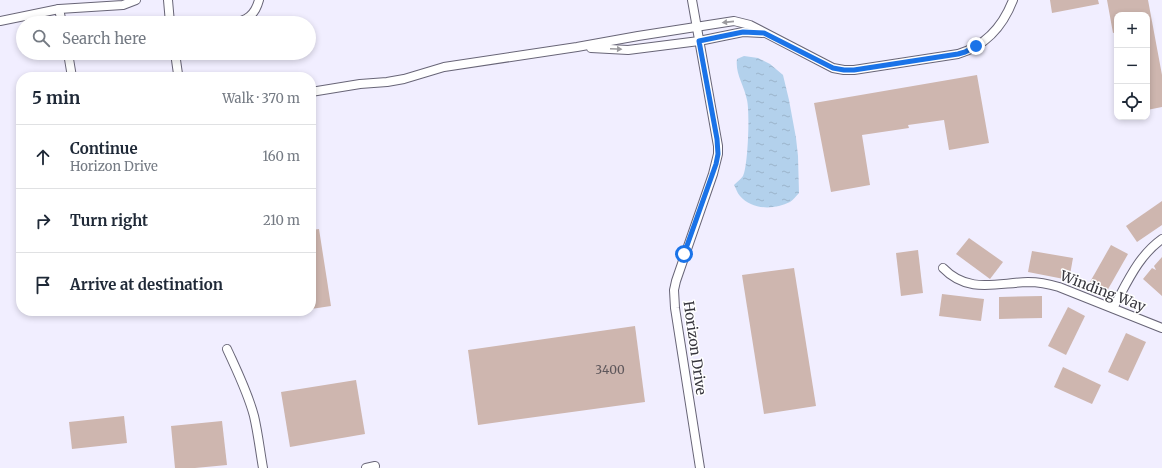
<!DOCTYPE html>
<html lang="en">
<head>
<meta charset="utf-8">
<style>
  body { margin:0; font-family:Merriweather,serif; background:#f2f2f3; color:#1f2937 }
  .controls { position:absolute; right:12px; top:12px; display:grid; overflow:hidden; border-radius:8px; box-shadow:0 2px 6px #0003 }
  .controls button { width:36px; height:36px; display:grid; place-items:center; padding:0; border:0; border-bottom:1px solid #e0e1e3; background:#fff; color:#1f2937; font:20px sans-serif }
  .stop { position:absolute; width:12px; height:12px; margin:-9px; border:3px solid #1a73e8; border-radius:50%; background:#fff }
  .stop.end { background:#1a73e8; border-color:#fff; box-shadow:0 1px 4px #0008 }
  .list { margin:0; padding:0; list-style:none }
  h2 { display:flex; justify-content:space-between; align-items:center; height:52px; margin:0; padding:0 16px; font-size:17px }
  h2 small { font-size:13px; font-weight:400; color:#747a83 }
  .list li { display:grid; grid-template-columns:26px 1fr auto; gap:12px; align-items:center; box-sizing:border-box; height:64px; padding:0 16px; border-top:1px solid #e0e1e3 }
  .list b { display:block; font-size:15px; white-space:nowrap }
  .list p { margin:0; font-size:13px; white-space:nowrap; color:#747a83 }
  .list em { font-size:13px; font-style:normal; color:#747a83 }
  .icon { flex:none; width:22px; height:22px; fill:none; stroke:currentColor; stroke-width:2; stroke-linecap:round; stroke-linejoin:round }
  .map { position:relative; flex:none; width:1162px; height:468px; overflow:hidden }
  .search { position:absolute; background:#fff; box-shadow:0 2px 6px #0003; left:16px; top:16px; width:300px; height:44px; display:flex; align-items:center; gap:10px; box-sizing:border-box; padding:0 14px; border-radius:22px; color:#747a83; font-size:15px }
  .panel { position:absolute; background:#fff; box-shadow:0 2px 6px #0003; left:16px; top:72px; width:300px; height:244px; border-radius:16px }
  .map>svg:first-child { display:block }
  .water { fill:url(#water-ripples) }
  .building { fill:#ceb6af }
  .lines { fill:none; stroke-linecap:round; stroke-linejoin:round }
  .minor-casing { stroke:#686577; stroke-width:10 }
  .minor { stroke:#fff; stroke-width:8 }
  .oneway { fill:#9b9a9e }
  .route { stroke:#1a73e8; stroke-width:5 }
  .labels { text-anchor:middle; stroke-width:3; stroke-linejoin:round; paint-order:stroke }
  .number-label { font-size:12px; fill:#5d565a }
  .street-label { font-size:14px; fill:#37363e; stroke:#fff }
</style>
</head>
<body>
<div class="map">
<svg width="1162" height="468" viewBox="0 0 1162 468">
  <defs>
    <pattern id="water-ripples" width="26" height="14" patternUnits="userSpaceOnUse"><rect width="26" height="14" fill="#b3d1ec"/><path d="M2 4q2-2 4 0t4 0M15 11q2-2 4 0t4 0" fill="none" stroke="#9bb4cb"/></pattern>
  </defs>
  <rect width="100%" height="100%" fill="#f1eeff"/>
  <path class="water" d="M744,56L758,58L770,64L783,75L789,100L796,138L798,156L799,193C796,196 793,200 790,202C774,210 752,210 740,196C737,193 736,188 734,185C737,182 741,179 743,176C748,167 750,112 747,100C744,85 735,74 737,59Z"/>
  <g class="building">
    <polygon points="1050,0 1098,0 1099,4 1052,13"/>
    <polygon points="1107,0 1148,0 1162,75 1162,107 1147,110 1147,15 1117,15 1117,32 1113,33"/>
    <polygon points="977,75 989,143 949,150 944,120 908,125 909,128 862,135 870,185 831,192 814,103"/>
    <polygon points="1162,201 1162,225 1137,242 1126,226"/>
    <polygon points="319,229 331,306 311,309 311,230"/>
    <polygon points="969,238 1003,262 990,279 956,254"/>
    <polygon points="1111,245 1128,254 1107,291 1090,282"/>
    <polygon points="918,250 923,293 901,296 896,253"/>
    <polygon points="1032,251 1073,258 1069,280 1028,272"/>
    <polygon points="1162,257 1162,296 1143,279 1152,268 1156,270 1154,266"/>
    <polygon points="794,268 816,406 764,414 742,275"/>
    <polygon points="942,294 984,299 981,321 939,316"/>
    <polygon points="1042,296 1042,318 999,319 999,297"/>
    <polygon points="1068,307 1085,316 1066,355 1048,346"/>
    <polygon points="635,326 645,402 478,425 468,350"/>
    <polygon points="1126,333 1146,342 1128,381 1108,372"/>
    <polygon points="1063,367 1101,385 1092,404 1054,387"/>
    <polygon points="356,380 365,434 290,447 281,392"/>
    <polygon points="124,416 127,443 72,449 69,422"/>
    <polygon points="222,421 227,465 195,468 175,468 171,426"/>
  </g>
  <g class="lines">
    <defs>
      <g id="minor">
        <polyline points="168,0 170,23"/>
        <polyline points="692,0 718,146 718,154 713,174 676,281 674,290 675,308 700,468"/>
        <polyline points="59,9 62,23"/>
        <polyline points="0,21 59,9 123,5 136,0"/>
        <path d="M232,23C247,21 255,15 259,0"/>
        <polyline points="591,48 628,50 699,41 743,32 762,33"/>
        <polyline points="68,53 72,77"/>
        <polyline points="175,53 178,74"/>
        <path d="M311,92L360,84L387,82L404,79L444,67L577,47L638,36L734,21L750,25L833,68L844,70H854L958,54C985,46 1003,26 1013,0"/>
        <path d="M943,268C968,294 996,283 1028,282C1038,282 1049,284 1059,287L1162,328"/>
        <path d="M1113,308C1127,283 1138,256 1162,239"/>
        <path d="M227,349C237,371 248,393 254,416C258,433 260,451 263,468"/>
        <polyline points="366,468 375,466"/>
      </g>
    </defs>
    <use href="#minor" class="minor-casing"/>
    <use href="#minor" class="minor"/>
  </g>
  <defs><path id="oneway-solid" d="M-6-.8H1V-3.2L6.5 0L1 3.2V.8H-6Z"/></defs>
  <g class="oneway">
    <use href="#oneway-solid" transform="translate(728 22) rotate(174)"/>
    <use href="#oneway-solid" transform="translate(616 49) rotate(3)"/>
  </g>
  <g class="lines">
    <polyline class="route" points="684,254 716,164 718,154 717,139 699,41 743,32 764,33 833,68 844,70 854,70 958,54 965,52 976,46"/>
  </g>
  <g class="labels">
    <g class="number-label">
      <text x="610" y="374">3400</text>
    </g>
    <g class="street-label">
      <text transform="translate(1103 291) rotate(21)" y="5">Winding Way</text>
      <text transform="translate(695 348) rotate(82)" y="5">Horizon Drive</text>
    </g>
  </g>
</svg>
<div class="controls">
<button>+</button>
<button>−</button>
<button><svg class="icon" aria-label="locate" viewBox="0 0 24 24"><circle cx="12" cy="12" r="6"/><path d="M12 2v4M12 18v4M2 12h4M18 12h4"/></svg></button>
</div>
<div class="stop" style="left:684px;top:254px"></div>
<div class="stop end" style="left:976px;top:46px"></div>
<div class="search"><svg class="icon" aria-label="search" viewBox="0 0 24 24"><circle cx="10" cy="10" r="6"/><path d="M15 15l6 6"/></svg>Search here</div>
<section class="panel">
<h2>5 min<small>Walk · 370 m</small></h2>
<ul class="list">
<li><svg class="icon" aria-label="ahead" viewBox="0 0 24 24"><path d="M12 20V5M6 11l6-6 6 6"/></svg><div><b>Continue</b><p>Horizon Drive</p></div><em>160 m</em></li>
<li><svg class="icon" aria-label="right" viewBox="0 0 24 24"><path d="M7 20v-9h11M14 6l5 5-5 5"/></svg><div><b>Turn right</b></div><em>210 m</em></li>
<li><svg class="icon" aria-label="arrive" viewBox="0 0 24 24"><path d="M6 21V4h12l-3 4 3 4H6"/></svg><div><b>Arrive at destination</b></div></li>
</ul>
</section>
</div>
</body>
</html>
